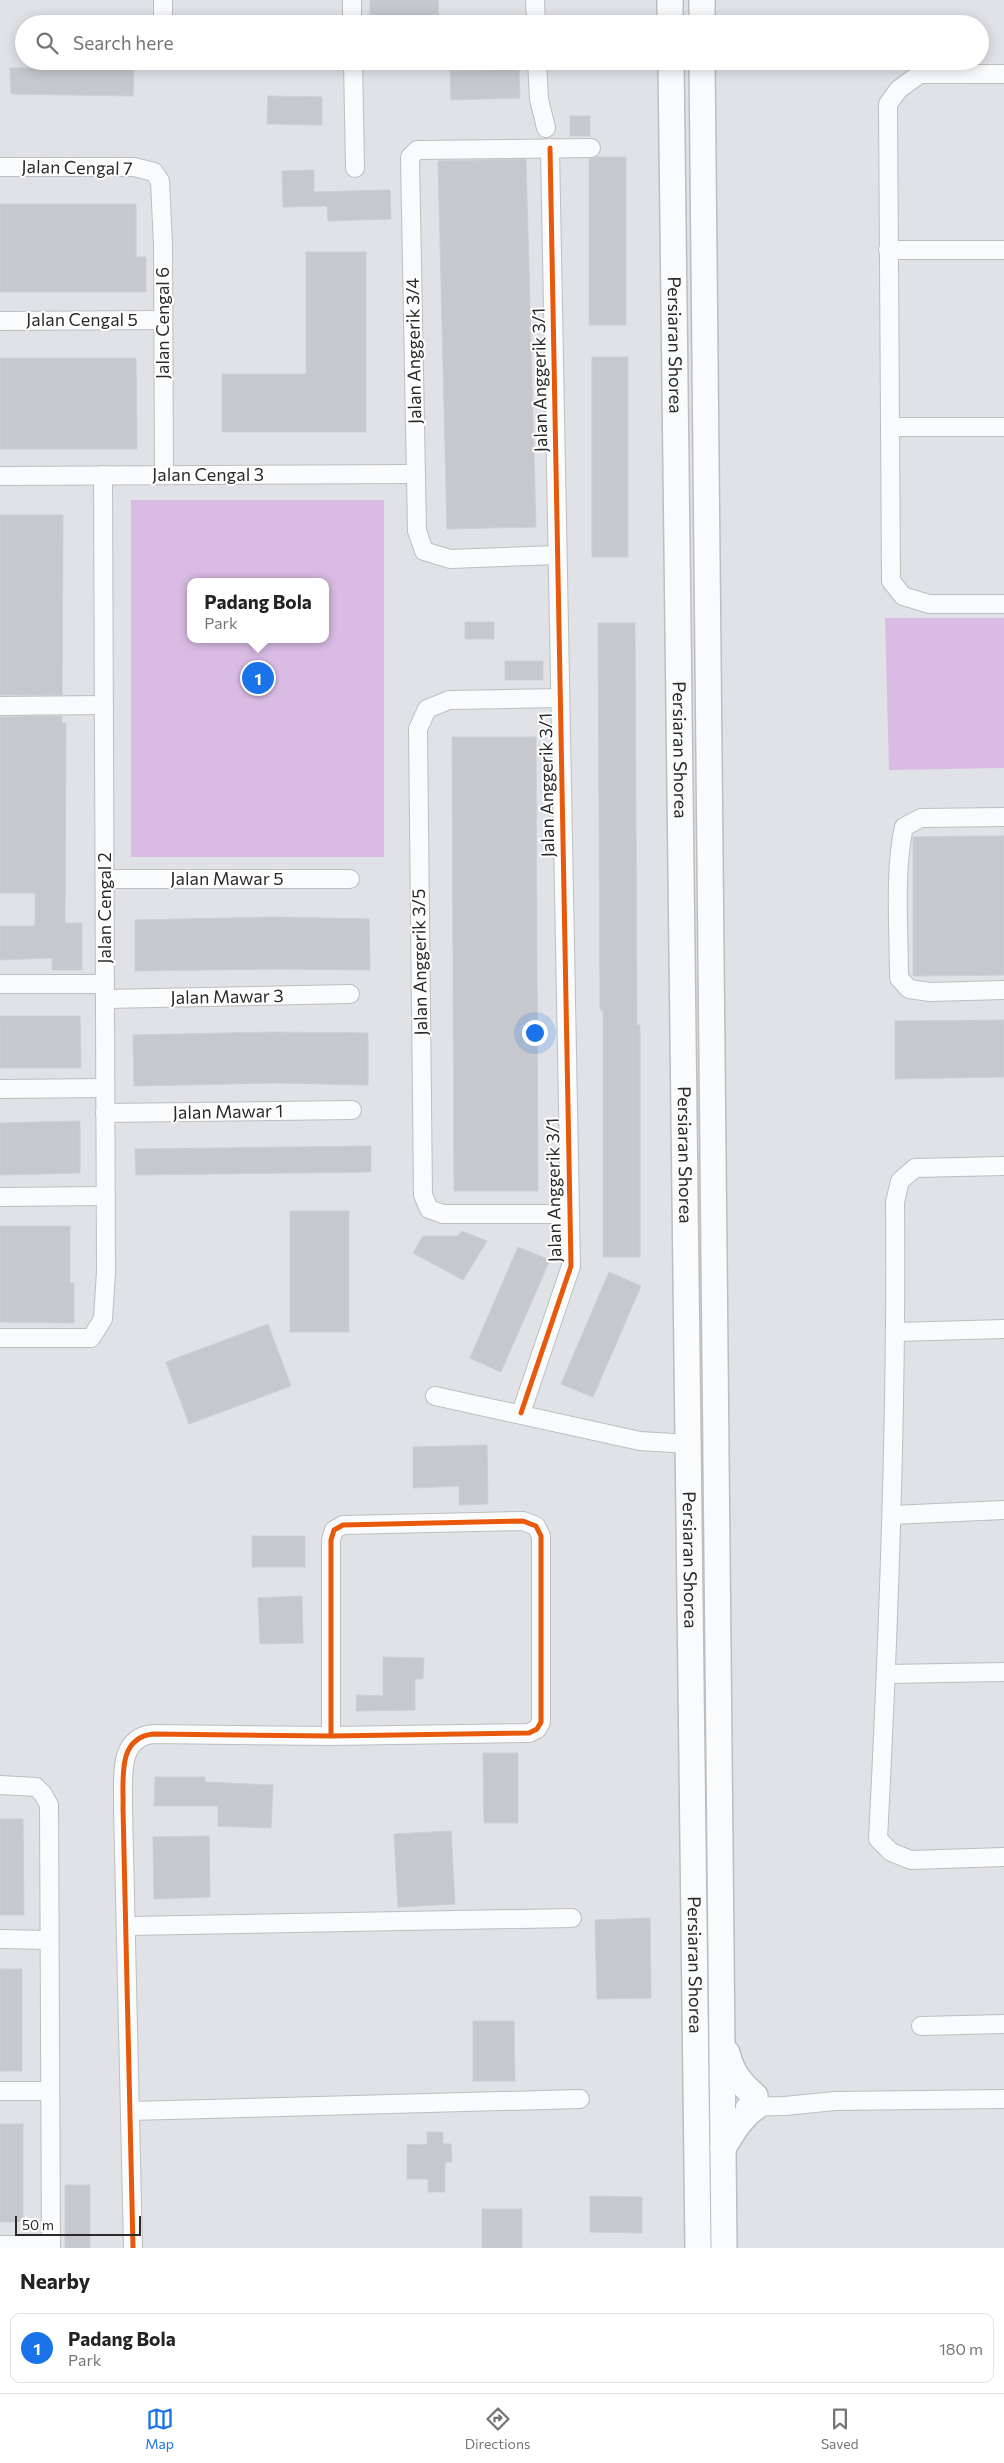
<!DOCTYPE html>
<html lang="en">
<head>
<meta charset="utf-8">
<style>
  body { margin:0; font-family:Commissioner,sans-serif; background:#f6f6f6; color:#222 }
  .scale { position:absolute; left:15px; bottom:12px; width:126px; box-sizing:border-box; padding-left:5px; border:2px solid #2a2a2a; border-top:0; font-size:14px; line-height:18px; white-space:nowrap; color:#2a2a2a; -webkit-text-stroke:4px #fff; paint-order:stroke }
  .you { position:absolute; left:534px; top:1032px; width:18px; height:18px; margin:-12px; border:4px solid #fff; border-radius:50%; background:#1a73e8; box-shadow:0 0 0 8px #1a73e833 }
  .badge { display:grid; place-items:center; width:32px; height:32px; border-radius:50%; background:#1a73e8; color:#fff; font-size:16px; font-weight:700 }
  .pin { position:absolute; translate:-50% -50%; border:2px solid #fff; box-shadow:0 1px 5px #0006 }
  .popup { position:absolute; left:187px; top:578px; width:142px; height:65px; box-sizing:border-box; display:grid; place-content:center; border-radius:10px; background:#fff; filter:drop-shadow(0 1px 4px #0005); font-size:16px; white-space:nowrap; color:#767676 }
  .popup b { font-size:19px; color:#222 }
  .popup::after { content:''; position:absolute; left:50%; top:100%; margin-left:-10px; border:10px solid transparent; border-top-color:#fff }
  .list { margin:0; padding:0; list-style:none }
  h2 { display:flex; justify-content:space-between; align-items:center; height:65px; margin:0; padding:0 20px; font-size:21px }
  h2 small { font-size:16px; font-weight:400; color:#767676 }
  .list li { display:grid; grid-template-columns:32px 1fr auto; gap:15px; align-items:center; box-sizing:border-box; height:70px; margin:0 10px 10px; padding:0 10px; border:1px solid #e0e0e0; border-radius:10px }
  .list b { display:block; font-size:19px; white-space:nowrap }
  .list p { margin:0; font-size:16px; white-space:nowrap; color:#767676 }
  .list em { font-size:16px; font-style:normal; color:#767676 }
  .icon { flex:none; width:28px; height:28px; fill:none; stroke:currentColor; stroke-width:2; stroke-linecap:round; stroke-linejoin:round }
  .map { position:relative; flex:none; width:1004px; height:2248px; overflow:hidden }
  .search { position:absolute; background:#fff; box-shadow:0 2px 12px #0003; left:15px; right:15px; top:15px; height:55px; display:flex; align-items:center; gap:12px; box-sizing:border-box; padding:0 18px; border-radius:28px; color:#767676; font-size:19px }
  .sheet { height:145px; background:#fff }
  nav { display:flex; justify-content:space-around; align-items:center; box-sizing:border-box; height:70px; border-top:1px solid #e0e0e0; background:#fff; font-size:14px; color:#767676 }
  nav a { display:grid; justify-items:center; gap:2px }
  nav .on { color:#1a73e8 }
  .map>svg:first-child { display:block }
  .green { fill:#d9bbe4; fill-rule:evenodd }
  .building { fill:#c7c8cd; stroke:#ccced3 }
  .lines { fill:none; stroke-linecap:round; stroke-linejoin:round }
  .street-casing { stroke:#bebebe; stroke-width:20 }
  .secondary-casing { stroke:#bebebe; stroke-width:28 }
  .street { stroke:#fafbfc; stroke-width:18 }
  .secondary { stroke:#fafbfc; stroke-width:25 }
  .cycleway-casing { stroke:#fff; stroke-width:8 }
  .cycleway { stroke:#e8590c; stroke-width:5 }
  .labels { text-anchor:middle; stroke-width:4; stroke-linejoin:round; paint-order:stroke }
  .street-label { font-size:18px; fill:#2a2a2a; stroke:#fff }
</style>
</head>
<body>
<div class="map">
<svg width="1004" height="2248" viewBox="0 0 1004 2248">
  <rect width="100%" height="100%" fill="#e0e2e8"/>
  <g class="green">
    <path d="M131,500H384V857H131ZM190,582H326V639H190Z"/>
    <polygon points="885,618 1004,618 1004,768 889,770"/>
  </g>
  <g class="building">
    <polygon points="370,0 438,0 439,24 370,24"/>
    <polygon points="82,65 134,66 133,96 11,94 10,68 82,68"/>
    <polygon points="519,69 520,98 451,100 450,71"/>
    <polygon points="268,96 322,97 322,125 267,124"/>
    <rect x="570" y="116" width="20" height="20"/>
    <polygon points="597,157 626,157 626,325 589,325 589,159"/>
    <polygon points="526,159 536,527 447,529 438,161"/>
    <polygon points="314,170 314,192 390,190 391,219 328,221 327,206 283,207 282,171"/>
    <polygon points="0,204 136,204 136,257 146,257 146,292 0,292"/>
    <polygon points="306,252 366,252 366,432 222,432 222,374 306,374"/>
    <rect x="592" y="357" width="36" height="200"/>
    <polygon points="0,358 136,358 137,449 0,449"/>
    <polygon points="0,515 63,515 62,695 0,695"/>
    <rect x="465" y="622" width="29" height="17"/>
    <polygon points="598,623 635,623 637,1025 640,1025 640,1257 603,1257 603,1010 600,1010"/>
    <rect x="505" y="661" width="38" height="19"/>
    <polygon points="62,716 62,723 66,723 65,923 82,923 82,970 52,970 52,958 0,960 0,926 35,926 35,893 0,893 0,717"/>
    <polygon points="452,737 536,737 538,1191 454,1191"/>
    <polygon points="972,836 1004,836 1004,975 913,976 913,837"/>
    <polygon points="275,917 369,919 370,970 280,969 135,971 135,920"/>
    <polygon points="0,1016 80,1016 81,1068 0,1068"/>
    <polygon points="1004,1020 1004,1077 895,1079 895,1021"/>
    <polygon points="273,1032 368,1033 368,1085 279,1083 134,1086 133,1035"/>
    <polygon points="80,1121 80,1173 0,1175 0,1123"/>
    <polygon points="371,1146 371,1172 136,1175 135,1149"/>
    <rect x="290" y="1211" width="59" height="121"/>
    <polygon points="0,1226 70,1226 70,1283 74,1283 74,1323 0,1322"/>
    <polygon points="462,1231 487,1241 463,1280 413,1253 423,1236 458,1236"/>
    <polygon points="518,1247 550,1260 501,1372 470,1358"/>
    <polygon points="609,1272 641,1286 593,1397 561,1384"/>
    <polygon points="268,1324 291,1386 189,1424 166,1362"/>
    <polygon points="487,1445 488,1504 459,1505 459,1486 413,1488 413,1447"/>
    <rect x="252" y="1536" width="53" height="31"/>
    <polygon points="302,1596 303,1643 260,1644 258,1598"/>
    <polygon points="383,1657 424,1658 423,1679 415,1679 415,1710 356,1711 357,1695 383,1696"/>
    <polygon points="483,1753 518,1753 518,1823 484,1823"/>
    <polygon points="155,1777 205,1777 205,1782 273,1785 271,1828 218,1826 218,1806 154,1806"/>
    <polygon points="0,1819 23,1819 24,1915 0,1915"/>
    <polygon points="451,1831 455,1904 398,1907 394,1834"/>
    <polygon points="209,1836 210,1897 154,1899 153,1837"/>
    <polygon points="650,1918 651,1998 597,1999 595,1920"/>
    <rect x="0" y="1969" width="22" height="102"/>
    <polygon points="473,2021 514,2021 515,2081 473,2081"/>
    <rect x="0" y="2124" width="23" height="98"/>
    <polygon points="427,2132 443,2132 443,2144 451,2144 452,2162 445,2162 445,2192 428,2192 428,2179 407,2179 407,2145 427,2144"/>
    <rect x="65" y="2185" width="25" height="63"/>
    <polygon points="590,2196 642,2197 642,2233 590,2232"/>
    <rect x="482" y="2209" width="40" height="39"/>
  </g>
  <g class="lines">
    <defs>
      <g id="street">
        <polyline points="163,0 163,24"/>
        <polyline points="352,0 352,24"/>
        <polyline points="535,0 536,24"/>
        <polyline points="353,61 355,168"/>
        <polyline points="537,61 539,99 546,128"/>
        <polyline points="1004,74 920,74 899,89 888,104 891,581 903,596 929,604 1004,604"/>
        <polyline points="0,167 134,167 154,172 160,181 163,245 164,475"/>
        <polyline points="888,250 1004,250"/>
        <polyline points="0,321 163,320"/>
        <polyline points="890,427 1004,427"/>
        <polyline points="0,476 416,474"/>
        <polyline points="557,555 450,559 424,551 417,531 410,157 417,150 591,148"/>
        <polyline points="559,698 449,700 427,709 418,729 423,1195 429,1209 443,1214 569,1214"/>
        <polyline points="0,706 104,705"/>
        <path d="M1004,817L921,818L904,827C894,869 899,932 899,978L909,989L930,992L1004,990"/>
        <polyline points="105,879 350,879"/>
        <polyline points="0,984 105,984"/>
        <polyline points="105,999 350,994"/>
        <polyline points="0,1089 105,1088"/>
        <polyline points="105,1113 352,1110"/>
        <path d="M1004,1166L915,1168L900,1181L895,1202C897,1414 889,1626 878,1839L891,1852L911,1860L1004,1857"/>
        <polyline points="0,1197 106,1196"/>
        <polyline points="897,1332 1004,1329"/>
        <polyline points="0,1338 91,1338 103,1319 106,1272 103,475"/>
        <polyline points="435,1396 640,1441 689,1444"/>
        <polyline points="521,1413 571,1266 550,148"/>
        <polyline points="892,1515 1004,1510"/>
        <polyline points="887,1674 1004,1672"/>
        <polyline points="0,1785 36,1787 43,1794 49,1805 51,2248"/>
        <polyline points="126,1926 572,1918"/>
        <polyline points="0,1939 49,1940"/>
        <polyline points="921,2026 1004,2024"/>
        <polyline points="0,2091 50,2091"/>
        <polyline points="745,2107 785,2106 835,2101 1004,2099"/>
        <polyline points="130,2111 580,2099"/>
        <polyline points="0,2245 51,2245"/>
        <path d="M133,2248L123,1808C124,1781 116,1738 153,1734L331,1736L529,1733L537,1729L541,1722V1536L536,1526L523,1521L343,1525L334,1530L331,1540V1736"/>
      </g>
      <g id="secondary">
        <polyline points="670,0 670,24"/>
        <polyline points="702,0 702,24"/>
        <path id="s1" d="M671,61L698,2248"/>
        <polyline points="702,61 724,2248"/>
        <path d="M727,2053C732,2073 740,2083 755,2096"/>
        <path d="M723,2148C733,2132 740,2118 756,2107"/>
      </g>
    </defs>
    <use href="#street" class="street-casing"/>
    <use href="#secondary" class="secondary-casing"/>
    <use href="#street" class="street"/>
    <use href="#secondary" class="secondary"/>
    <defs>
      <g id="cycleway">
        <polyline points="521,1413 571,1266 550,148"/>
        <path d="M133,2248L123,1808C124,1781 116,1738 153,1734L331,1736L529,1733L537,1729L541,1722V1536L536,1526L523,1521L343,1525L334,1530L331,1540V1736"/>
      </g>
    </defs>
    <use href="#cycleway" class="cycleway-casing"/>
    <use href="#cycleway" class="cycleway"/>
  </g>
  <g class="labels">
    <g class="street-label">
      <text transform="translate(77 168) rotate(1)" y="6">Jalan Cengal 7</text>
      <text x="82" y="326">Jalan Cengal 5</text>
      <text transform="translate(163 323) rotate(-90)" y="6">Jalan Cengal 6</text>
      <text dy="6" stroke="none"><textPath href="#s1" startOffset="284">Persiaran Shorea</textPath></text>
      <text transform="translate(414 351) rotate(-91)" y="6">Jalan Anggerik 3/4</text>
      <text transform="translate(540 380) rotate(-91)" y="6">Jalan Anggerik 3/1</text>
      <text x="208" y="481">Jalan Cengal 3</text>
      <text dy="6" stroke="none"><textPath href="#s1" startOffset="689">Persiaran Shorea</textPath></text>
      <text transform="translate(547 785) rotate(-91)" y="6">Jalan Anggerik 3/1</text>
      <text x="227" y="885">Jalan Mawar 5</text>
      <text transform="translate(105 908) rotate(-90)" y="6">Jalan Cengal 2</text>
      <text transform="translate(420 962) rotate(-91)" y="6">Jalan Anggerik 3/5</text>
      <text transform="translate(227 997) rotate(-1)" y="6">Jalan Mawar 3</text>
      <text transform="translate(228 1112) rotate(-1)" y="6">Jalan Mawar 1</text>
      <text dy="6" stroke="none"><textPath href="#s1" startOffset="1094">Persiaran Shorea</textPath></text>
      <text transform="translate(554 1190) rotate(-91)" y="6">Jalan Anggerik 3/1</text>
      <text dy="6" stroke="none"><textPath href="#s1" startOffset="1499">Persiaran Shorea</textPath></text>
      <text dy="6" stroke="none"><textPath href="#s1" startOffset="1904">Persiaran Shorea</textPath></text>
    </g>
  </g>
</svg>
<div class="scale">50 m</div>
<div class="you"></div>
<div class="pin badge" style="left:258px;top:678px">1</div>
<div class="popup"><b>Padang Bola</b>Park</div>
<div class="search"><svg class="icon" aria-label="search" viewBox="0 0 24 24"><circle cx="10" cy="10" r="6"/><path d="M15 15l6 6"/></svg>Search here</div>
</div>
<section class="sheet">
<h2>Nearby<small></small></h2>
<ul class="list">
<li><span class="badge">1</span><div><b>Padang Bola</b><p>Park</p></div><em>180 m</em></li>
</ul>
</section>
<nav>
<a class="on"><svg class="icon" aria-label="map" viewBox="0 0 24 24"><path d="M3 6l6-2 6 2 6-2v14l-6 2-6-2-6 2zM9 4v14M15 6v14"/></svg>Map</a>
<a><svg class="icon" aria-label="directions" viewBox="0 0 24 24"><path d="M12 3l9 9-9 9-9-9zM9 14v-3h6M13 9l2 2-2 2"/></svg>Directions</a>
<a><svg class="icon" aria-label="saved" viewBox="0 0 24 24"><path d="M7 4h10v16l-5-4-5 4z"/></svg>Saved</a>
</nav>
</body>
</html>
